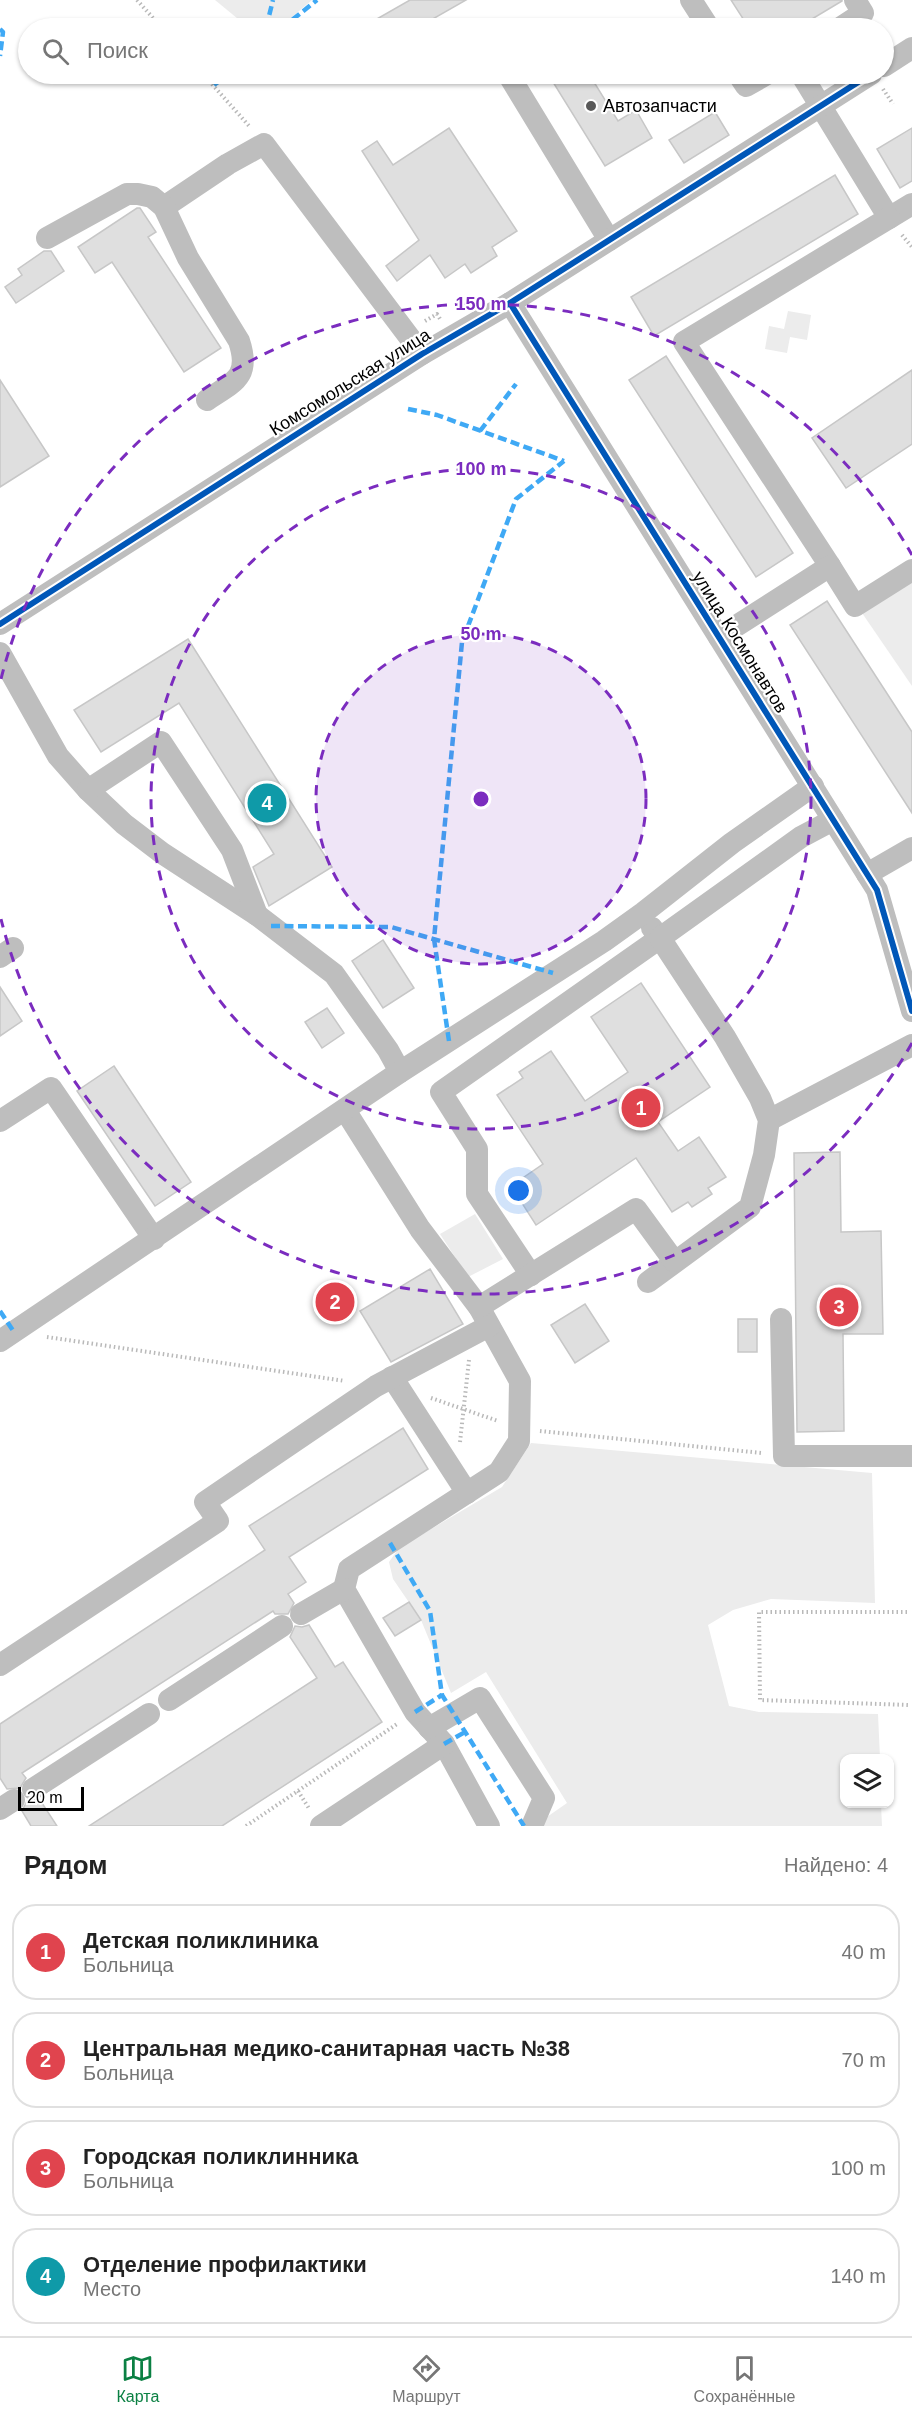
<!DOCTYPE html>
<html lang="ru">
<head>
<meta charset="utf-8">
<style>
  body { margin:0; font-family:Helvetica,sans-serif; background:#f6f6f6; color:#222 }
  .controls { position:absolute; right:18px; bottom:18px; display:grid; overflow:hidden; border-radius:12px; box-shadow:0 2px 4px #0004 }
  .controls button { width:54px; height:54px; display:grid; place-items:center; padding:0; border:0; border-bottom:2px solid #e0e0e0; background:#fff; color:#222; font:30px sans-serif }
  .scale { position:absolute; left:18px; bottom:15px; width:66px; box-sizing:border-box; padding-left:6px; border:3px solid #000; border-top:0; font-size:16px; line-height:21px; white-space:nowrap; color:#000; -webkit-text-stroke:4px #fff; paint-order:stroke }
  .you { position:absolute; left:519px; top:1191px; width:21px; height:21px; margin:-15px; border:4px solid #fff; border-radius:50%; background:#1a73e8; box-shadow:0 0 0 9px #1a73e833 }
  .badge { display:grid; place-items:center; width:39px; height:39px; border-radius:50%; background:#0b8043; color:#fff; font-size:20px; font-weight:700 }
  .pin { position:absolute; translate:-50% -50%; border:3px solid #fff; box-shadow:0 2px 6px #0006 }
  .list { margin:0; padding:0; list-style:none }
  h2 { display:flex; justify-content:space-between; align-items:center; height:78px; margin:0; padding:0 24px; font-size:26px }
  h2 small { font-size:20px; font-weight:400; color:#767676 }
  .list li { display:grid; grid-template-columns:39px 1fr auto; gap:18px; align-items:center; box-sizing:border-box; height:96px; margin:0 12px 12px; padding:0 12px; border:2px solid #e0e0e0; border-radius:24px }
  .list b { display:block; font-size:22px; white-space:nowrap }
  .list p { margin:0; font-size:20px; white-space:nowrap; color:#767676 }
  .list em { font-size:20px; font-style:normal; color:#767676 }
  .icon { flex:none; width:33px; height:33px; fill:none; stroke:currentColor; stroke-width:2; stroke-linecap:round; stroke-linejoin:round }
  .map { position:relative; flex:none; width:912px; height:1826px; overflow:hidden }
  .search { position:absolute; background:#fff; box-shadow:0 2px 4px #0004; left:18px; right:18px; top:18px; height:66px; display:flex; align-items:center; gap:15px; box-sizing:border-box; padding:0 21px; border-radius:33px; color:#767676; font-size:22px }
  .sheet { height:510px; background:#fff }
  nav { display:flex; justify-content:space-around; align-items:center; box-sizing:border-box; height:84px; border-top:2px solid #e0e0e0; background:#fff; font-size:16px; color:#767676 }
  nav a { display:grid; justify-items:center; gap:3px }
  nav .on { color:#0b8043 }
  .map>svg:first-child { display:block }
  .green { fill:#ececec }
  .building { fill:#dfdfdf; stroke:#c7c7c7; stroke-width:1.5 }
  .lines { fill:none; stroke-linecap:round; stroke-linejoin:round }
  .path { stroke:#b9b9b9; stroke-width:4; stroke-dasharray:1.5 3; stroke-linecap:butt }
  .minor { stroke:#bebebe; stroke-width:22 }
  .quiet { stroke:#3fa9f5; stroke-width:4.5; stroke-dasharray:9 4.5; stroke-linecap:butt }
  .cycleway-casing { stroke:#fff; stroke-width:10 }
  .cycleway { stroke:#0057b8; stroke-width:6 }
  .ring { fill:none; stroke:#7b2cbf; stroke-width:3; stroke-dasharray:10 8 }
  .poi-dot { fill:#595959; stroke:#fff; stroke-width:2 }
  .labels { text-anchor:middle; stroke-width:4.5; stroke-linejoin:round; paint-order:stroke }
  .poi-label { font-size:18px; fill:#000; stroke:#fff; text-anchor:start }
  .street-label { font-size:18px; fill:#000; stroke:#fff }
  .centre { fill:#7b2cbf; stroke:#fff; stroke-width:3 }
  .ring-label { font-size:18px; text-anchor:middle; font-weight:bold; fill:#7b2cbf; stroke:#fff; stroke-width:4.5; stroke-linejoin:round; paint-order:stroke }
</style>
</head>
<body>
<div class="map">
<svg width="912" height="1826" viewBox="0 0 912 1826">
  <rect width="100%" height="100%" fill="#fff"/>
  <g class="green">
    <polygon points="215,0 312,0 279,28 249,28"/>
    <polygon points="788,311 811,315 807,340 790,337 787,353 765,349 769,326 784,329"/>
    <polygon points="912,577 912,686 860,610"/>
    <polygon points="475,1214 503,1259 468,1277 440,1234"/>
    <polygon points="531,1443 872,1473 875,1603 771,1599 733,1610 708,1625 729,1706 759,1712 878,1714 880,1758 844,1758 844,1804 881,1804 882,1826 534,1826 567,1803 486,1672 451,1693 421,1620 393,1579 389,1562 399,1548 502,1487"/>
  </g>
  <g class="building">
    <polygon points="410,0 466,0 417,28 361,28"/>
    <polygon points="731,0 842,0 842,1 797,28 749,28"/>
    <polygon points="548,74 589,74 618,121 636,110 652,138 605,166"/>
    <polygon points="715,112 729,135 684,163 669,140"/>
    <polygon points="449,128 517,231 492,247 497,256 471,273 465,264 445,278 430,255 397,281 386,266 419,240 362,151 377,141 393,165"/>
    <polygon points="912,128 912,181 900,188 877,149"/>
    <polygon points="835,175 858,214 654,336 631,297"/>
    <polygon points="137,208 140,208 156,232 148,237 221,348 184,372 112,262 95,273 78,247"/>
    <polygon points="44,251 51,251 64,271 16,303 5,287 22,275 18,269"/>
    <polygon points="666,356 793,553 756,577 629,380"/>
    <polygon points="912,370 912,444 846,488 812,438"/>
    <polygon points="0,380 49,456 0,487"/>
    <polygon points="827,601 912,732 912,813 790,625"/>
    <polygon points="188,639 332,867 269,906 253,867 274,854 179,703 101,752 74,710"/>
    <polygon points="383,940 414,988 383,1008 352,961"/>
    <polygon points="641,983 710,1087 658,1122 678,1151 699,1137 726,1177 708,1188 712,1194 692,1207 688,1202 672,1212 636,1158 536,1225 511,1186 543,1164 497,1095 523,1078 519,1072 551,1051 585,1101 628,1072 591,1017"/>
    <polygon points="0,987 22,1021 0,1036"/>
    <polygon points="327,1008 344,1033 322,1048 305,1022"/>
    <polygon points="114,1066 191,1182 155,1206 77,1091"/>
    <polygon points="840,1152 841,1232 881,1231 883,1334 843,1334 844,1431 797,1432 794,1153"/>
    <polygon points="430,1269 463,1324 391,1362 360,1311"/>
    <polygon points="585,1304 609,1341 575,1363 551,1325"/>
    <rect x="738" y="1319" width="19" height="33"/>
    <polygon points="403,1428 428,1469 289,1557 306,1582 288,1594 294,1603 288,1614 275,1614 273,1611 22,1773 26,1778 20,1788 7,1789 0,1778 0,1724 265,1550 249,1526"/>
    <polygon points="409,1602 421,1620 395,1636 383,1618"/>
    <polygon points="309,1625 335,1667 343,1662 382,1722 222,1826 89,1826 317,1678 290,1637 295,1626 302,1627"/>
    <polygon points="40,1800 57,1826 31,1826 22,1811 27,1801"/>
  </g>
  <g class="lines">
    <g class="path">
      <polyline points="137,0 162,28"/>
      <polyline points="203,74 250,127"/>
      <polyline points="883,89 893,104"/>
      <polyline points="902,235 912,247"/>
      <polyline points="425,321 437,314 440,319"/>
      <polyline points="47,1337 345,1381"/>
      <polyline points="431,1398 498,1421"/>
      <polyline points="540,1431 762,1453"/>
      <polyline points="460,1442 469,1360"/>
      <polyline points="907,1612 759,1612 760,1700 910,1705"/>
      <polyline points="298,1791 310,1810"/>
      <polyline points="246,1826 397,1724"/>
    </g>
    <g class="minor">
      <polyline points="691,0 709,28"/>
      <polyline points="840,28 863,13 855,0"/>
      <polyline points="884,66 912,48"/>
      <polyline points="508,74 609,240"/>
      <polyline points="738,74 746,86 767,74"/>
      <polyline points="801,74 889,218 912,204"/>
      <polyline points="164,207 228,164 264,144 422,354"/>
      <path d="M47,238L127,194H138L152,197L164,207L188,258L239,341C251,377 234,382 207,400"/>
      <polyline points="510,303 877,890 912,1011"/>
      <polyline points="830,566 684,342 889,218"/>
      <polyline points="0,624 422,354 510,303 871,74"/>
      <polyline points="719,637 830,566 855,606 912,570"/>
      <polyline points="0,653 58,756 88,790 124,824 162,853 257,915 334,974 388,1050 400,1072"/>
      <polyline points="88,790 161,742 232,850 257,915"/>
      <polyline points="867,874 912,848"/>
      <polyline points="0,957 13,948"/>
      <polyline points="345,1110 420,1229 479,1307 520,1381 519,1441 499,1472 349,1569 344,1589 415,1712 444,1744 489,1826"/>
      <polyline points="769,1120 912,1045"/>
      <polyline points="0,1121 51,1088 154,1239"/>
      <polyline points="531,1275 477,1194 477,1149 441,1092 660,938 652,928"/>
      <polyline points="648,1282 750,1207 764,1155 769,1120 760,1098 725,1037 660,938 801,837 833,820"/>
      <polyline points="479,1307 636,1209 674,1261"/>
      <polyline points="781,1319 784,1456 912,1456"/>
      <polyline points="0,1341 400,1072 604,941 643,913 732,843 813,786"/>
      <polyline points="392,1377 467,1493"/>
      <polyline points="301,1614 344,1589"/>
      <polyline points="0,1665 218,1521 205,1502 376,1386 489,1326"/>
      <polyline points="169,1700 282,1626"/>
      <polyline points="429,1728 480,1698 544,1798 532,1826"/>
      <polyline points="33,1789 149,1714"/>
      <polyline points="0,1809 14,1800"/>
      <polyline points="321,1826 444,1744"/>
    </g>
    <g class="quiet">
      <polyline points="266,28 273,0"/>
      <polyline points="282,28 317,0"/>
      <polyline points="0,29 3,32 0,56"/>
      <polyline points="214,85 229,74"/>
      <polyline points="408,409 437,415 564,461"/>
      <polyline points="480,431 516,384"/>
      <polyline points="271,926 391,927 553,973"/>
      <polyline points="449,1041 434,939 462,642 516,499 564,461"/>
      <polyline points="0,1311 14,1332"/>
      <polyline points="390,1543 430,1611 442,1695 524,1826"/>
      <polyline points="415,1712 442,1695"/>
      <polyline points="444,1744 465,1732"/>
    </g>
    <defs>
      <g id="cycleway">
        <polyline points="510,303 877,890 912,1011"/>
        <polyline points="0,624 422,354 510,303 871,74"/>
      </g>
    </defs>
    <use href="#cycleway" class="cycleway-casing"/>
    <use href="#cycleway" class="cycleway"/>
  </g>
  <circle cx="481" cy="799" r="165" fill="#7b2cbf" fill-opacity=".12"/>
  <g class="ring">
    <circle cx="481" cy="799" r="165"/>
    <circle cx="481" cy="799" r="330"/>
    <path d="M912 1043A495 495 0 0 1 1 919M1 679A495 495 0 0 1 912 555"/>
  </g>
  <circle class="poi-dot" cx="591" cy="106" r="6"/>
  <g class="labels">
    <g class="poi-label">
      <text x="603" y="112">Автозапчасти</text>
    </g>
    <g class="street-label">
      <text transform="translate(350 382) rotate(-32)" y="6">Комсомольская улица</text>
      <text transform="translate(740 642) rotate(58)" y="6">улица Космонавтов</text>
    </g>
  </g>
  <circle cx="481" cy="799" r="9" class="centre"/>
  <g class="ring-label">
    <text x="481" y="310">150 m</text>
    <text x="481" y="475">100 m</text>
    <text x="481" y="640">50 m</text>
  </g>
</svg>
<div class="controls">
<button><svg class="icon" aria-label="layers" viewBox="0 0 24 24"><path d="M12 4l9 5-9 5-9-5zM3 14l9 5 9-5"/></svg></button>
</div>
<div class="scale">20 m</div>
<div class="you"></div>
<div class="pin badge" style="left:641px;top:1108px;background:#e0444e">1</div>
<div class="pin badge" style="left:335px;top:1302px;background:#e0444e">2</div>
<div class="pin badge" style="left:839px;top:1307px;background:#e0444e">3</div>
<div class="pin badge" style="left:267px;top:803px;background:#0f9aa8">4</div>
<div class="search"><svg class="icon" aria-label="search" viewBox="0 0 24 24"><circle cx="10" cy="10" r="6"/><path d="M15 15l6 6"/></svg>Поиск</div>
</div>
<section class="sheet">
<h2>Рядом<small>Найдено: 4</small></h2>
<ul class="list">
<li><span class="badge" style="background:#e0444e">1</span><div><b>Детская поликлиника</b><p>Больница</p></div><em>40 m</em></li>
<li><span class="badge" style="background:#e0444e">2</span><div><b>Центральная медико-санитарная часть №38</b><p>Больница</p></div><em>70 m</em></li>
<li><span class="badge" style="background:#e0444e">3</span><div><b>Городская поликлинника</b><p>Больница</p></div><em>100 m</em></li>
<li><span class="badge" style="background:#0f9aa8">4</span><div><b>Отделение профилактики</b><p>Место</p></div><em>140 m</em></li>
</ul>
</section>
<nav>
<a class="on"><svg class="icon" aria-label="map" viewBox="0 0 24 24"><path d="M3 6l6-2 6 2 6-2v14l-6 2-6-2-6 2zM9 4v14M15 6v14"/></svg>Карта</a>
<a><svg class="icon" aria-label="directions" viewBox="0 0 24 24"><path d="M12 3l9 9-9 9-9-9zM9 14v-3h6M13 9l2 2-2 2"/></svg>Маршрут</a>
<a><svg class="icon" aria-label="saved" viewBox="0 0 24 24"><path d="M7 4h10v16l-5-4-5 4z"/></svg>Сохранённые</a>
</nav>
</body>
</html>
